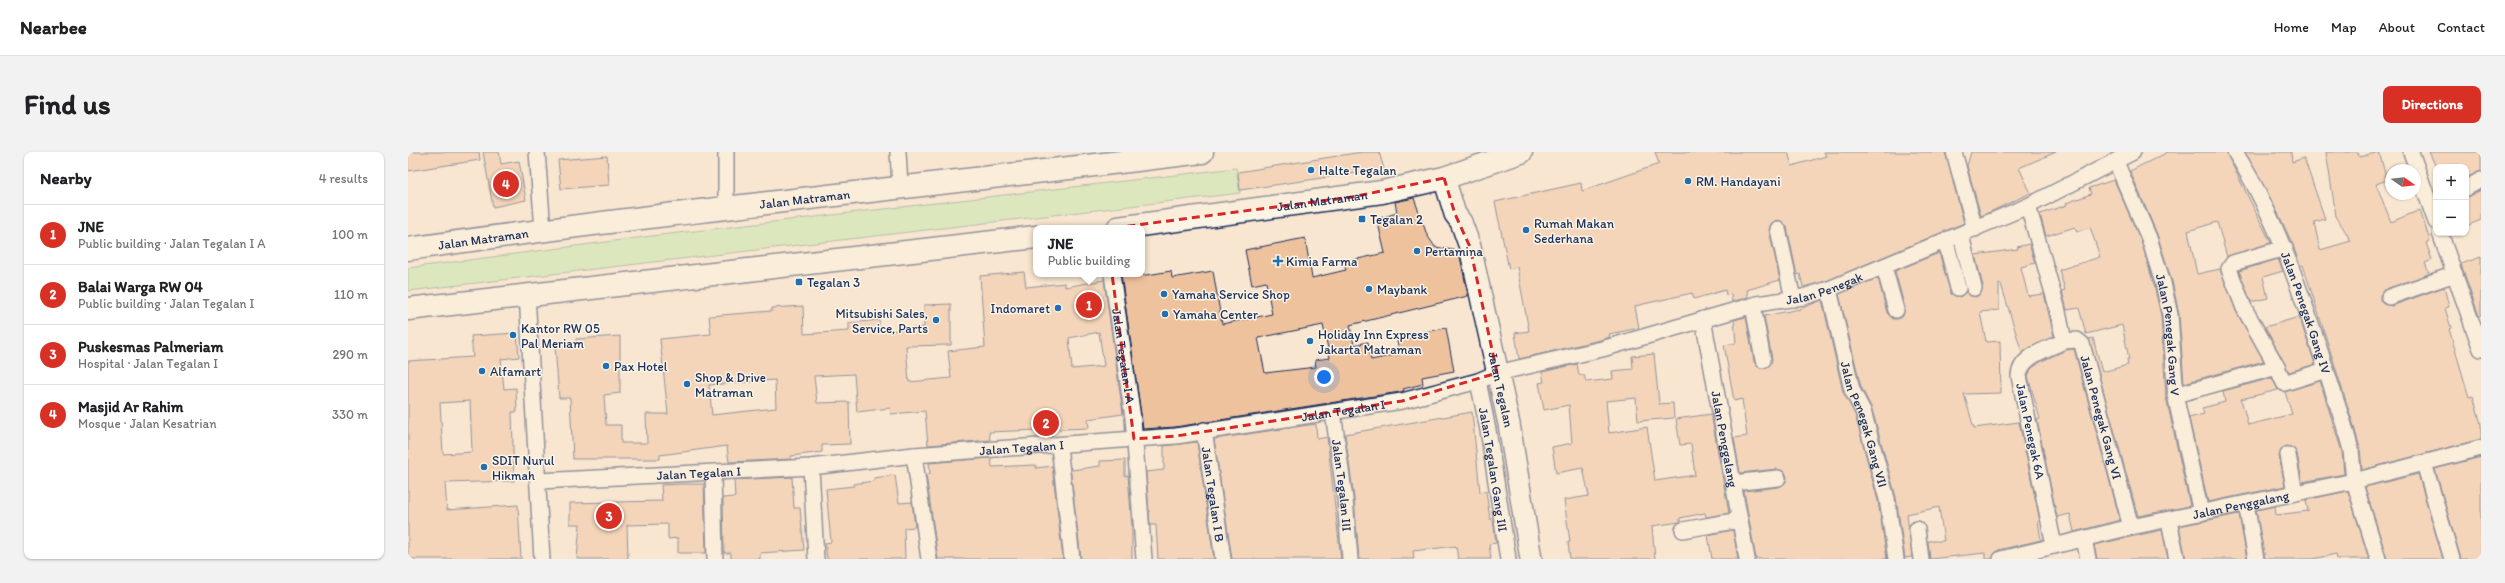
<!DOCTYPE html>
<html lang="en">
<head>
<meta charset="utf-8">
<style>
  body { margin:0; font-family:Itim,sans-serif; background:#f2f2f2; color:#202124 }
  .controls { position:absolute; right:12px; top:12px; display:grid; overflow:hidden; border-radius:8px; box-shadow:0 1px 3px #0004 }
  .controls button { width:36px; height:36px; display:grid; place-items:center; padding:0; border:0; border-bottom:1px solid #e0e0e0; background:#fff; color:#202124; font:20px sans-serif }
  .compass { position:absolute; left:1977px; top:12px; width:36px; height:36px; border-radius:50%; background:#fff; box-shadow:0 1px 3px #0004; rotate:104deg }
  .you { position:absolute; left:916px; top:225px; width:14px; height:14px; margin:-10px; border:3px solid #fff; border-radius:50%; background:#1a73e8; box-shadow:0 0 0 6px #1a73e833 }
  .badge { display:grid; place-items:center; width:26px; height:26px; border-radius:50%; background:#d93025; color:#fff; font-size:13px; font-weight:700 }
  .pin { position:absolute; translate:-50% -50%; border:2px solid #fff; box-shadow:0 1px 4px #0006 }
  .popup { position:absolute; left:625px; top:73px; width:112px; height:52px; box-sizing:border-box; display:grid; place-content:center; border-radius:8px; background:#fff; filter:drop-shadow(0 1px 3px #0005); font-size:13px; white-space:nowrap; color:#757577 }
  .popup b { font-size:15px; color:#202124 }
  .popup::after { content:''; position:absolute; left:50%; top:100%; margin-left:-8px; border:8px solid transparent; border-top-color:#fff }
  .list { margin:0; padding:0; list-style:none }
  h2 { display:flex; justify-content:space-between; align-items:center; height:52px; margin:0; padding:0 16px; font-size:17px }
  h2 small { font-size:13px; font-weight:400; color:#757577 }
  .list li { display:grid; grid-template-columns:26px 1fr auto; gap:12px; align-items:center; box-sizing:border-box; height:60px; padding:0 16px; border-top:1px solid #e0e0e0 }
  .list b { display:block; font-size:15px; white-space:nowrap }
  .list p { margin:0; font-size:13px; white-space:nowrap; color:#757577 }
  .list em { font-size:13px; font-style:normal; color:#757577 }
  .map { position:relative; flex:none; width:2073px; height:407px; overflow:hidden; border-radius:8px }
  header { display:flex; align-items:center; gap:24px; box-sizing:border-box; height:56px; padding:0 20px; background:#fff; border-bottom:1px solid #e0e0e0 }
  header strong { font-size:19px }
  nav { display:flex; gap:22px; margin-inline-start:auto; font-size:14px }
  .intro { display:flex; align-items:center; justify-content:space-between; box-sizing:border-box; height:96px; padding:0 24px }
  h1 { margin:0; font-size:28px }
  .button { padding:10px 18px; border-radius:8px; background:#d93025; color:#fff; font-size:14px; font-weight:700 }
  main { display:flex; gap:24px; padding:0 24px }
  aside { flex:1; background:#fff; border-radius:8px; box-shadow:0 1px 3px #0004 }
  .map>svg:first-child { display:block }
  .green { fill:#bde9a6; stroke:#6c8c82 }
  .building { fill:#efc29e; stroke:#1b2f5e; fill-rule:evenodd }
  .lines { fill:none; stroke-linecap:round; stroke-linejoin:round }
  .street-casing { stroke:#1b2f5e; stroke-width:18 }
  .secondary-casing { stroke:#1b2f5e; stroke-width:24 }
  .primary-casing { stroke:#1b2f5e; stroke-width:25 }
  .street { stroke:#fcf5e5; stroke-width:15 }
  .secondary { stroke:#fcf5e5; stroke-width:21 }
  .primary { stroke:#fcf5e5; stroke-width:22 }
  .marked { fill:none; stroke:#d62828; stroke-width:3; stroke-dasharray:8 5; stroke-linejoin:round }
  .poi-dot { fill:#1f6fb2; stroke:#fcf5e5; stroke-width:1.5 }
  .labels { text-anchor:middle; stroke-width:3; stroke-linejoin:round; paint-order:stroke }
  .poi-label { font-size:13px; fill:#1b2f5e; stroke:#fcf5e5; text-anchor:start }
  .street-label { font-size:13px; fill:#1b2f5e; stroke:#fcf5e5 }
</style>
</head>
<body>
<header>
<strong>Nearbee</strong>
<nav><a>Home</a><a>Map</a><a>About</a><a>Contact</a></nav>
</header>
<div class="intro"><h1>Find us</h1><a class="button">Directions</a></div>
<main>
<aside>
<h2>Nearby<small>4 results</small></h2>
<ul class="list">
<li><span class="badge">1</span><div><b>JNE</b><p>Public building · Jalan Tegalan I A</p></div><em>100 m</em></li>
<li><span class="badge">2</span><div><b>Balai Warga RW 04</b><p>Public building · Jalan Tegalan I</p></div><em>110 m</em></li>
<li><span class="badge">3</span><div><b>Puskesmas Palmeriam</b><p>Hospital · Jalan Tegalan I</p></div><em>290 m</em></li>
<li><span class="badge">4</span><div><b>Masjid Ar Rahim</b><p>Mosque · Jalan Kesatrian</p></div><em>330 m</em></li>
</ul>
</aside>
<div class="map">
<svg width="2073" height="407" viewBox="0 0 2073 407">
  <rect width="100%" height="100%" fill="#f8e6d0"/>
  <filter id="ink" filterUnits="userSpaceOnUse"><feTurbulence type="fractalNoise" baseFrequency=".025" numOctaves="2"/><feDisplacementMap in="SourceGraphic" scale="8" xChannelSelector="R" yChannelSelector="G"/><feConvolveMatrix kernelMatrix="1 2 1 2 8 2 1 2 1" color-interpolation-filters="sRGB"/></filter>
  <g filter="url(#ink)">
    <polygon class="green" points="828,16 832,41 0,139 0,116 244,84"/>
    <g class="building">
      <polygon points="0,0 71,0 72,8 0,19"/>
      <polygon points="75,0 91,0 93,12 111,9 118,48 85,55"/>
      <polygon points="954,0 971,0 976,17 832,38 830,20"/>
      <polygon points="1247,0 1380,0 1384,14 1418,4 1416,0 1537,0 1556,71 1418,129 1395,135 1392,122 1389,123 1379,75 1373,69 1368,68 1362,74 1361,78 1372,128 1339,138 1340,145 1324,150 1323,142 1318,143 1317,138 1286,147 1284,141 1227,154 1231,176 1201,182 1202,185 1192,188 1111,207 1107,181 1121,179 1109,115 1101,117 1087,50 1173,31 1174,39 1251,12"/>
      <polygon points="1563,0 1648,0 1611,16 1623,41 1573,64 1559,14"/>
      <polygon points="1760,0 1818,0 1863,91 1819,105 1809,70 1780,79 1789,122 1812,117 1828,159 1856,209 1776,231 1771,162 1764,129 1749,82 1722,19"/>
      <polygon points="1837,0 1883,0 1884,10 1896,6 1917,67 1906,70 1912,98 1943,89 1928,64 1918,0 1950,0 1951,5 1971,0 1979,28 1968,32 1983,70 2012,58 2022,89 2018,91 2024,108 2017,111 2021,122 1978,137 1972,143 1972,148 1975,152 1984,154 2036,135 2041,155 2037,156 2043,176 2041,177 2061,245 2065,244 2073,272 2073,287 1954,318 1952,296 1945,271 1895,113 1892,114 1885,93 1870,61"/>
      <polygon points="2021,0 2073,0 2073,19 2058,26 2058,15 2028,15"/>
      <polygon points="199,4 201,33 153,37 150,8"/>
      <polygon points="1706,28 1733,89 1746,133 1753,164 1758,245 1782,354 1730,364 1681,187 1685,186 1694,220 1720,213 1719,207 1721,207 1714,173 1678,182 1671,156 1659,158 1654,139 1657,138 1651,118 1692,105 1682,75 1669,80 1667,75 1638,84 1632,62 1659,53 1658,51 1683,42 1681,36"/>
      <polygon points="2073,38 2073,68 2058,74 2058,45"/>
      <path d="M1006,46L1019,83L1027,95L1051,99L1060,144L942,173L946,193L960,190L963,208L992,202L989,189L1012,184L1011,181L1038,176L1046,219L1014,225L1015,232L995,237L996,239L992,240L767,275L735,277L713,122L739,123L763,119L764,126L805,119L814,172L864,162L858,130L844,133L837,98L897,86L904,126L938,118L936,110L977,101L969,67L989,61L987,50ZM915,173L922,206L907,208L908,215L857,221L850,186Z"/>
      <polygon points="1621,92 1627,111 1613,115 1620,144 1636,142 1646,184 1614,201 1593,132 1591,132 1591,158 1572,160 1578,190 1592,189 1593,241 1556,242 1566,276 1611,270 1632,369 1630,369 1633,388 1590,398 1587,401 1584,407 1577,407 1577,401 1522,407 1520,389 1536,389 1531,355 1499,362 1504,405 1497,406 1488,345 1464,257 1453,235 1431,142 1470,126 1479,161 1485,167 1490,167 1495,164 1497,156 1487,119 1531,101 1543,142 1552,145 1558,140 1563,144 1568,145 1572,142 1575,134 1567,103 1610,97 1609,95"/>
      <polygon points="2073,105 2073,163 2071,164 2053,112"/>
      <polygon points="1870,107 1875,119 1855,125 1860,146 1843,150 1831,119"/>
      <path d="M616,120L618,135L657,131V135L696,128L715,262L680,267L681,276L581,280L582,288L520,293L517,259L483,262L482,256L449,260L446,222L406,224L409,251L441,250L442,292L414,293V300L383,304V307L321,310L319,294L252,303V307H165L162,246H151L147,194H168V187L212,184V241L196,243L198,273H213V291H239L238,262H260L252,187L303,182L301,164L364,159V156L395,154L396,182L441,179V171L471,168L472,180L516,175V153L543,152V193L498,194L501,230L543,226L540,199L577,195L572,124ZM691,180L696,214L664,217L661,186ZM367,228L368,256L304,263L301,233Z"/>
      <polygon points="1414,148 1435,240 1447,262 1470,349 1479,407 1348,407 1336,339 1371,335 1378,330 1379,325 1377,320 1369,317 1332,321 1326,286 1339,284 1334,247 1326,249 1316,193 1328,191 1326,168 1338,165 1346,210 1352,216 1357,217 1363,211 1364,207 1356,164 1392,157"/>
      <polygon points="1891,165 1907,212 1881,220 1857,175"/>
      <path d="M109,181L111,205L93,207L96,237L108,236L109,260H104L106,329L37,331L39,358L110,353L113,407H0V209L65,205L63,184ZM62,249L64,300L35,302L32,251Z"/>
      <polygon points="1666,197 1712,368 1666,380 1662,362 1649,365 1629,268 1632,267 1620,224 1623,217 1632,210 1658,198"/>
      <polygon points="1246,202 1251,252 1265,251 1266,266 1230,269 1228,246 1198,249 1201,281 1239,275 1247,329 1287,323 1283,292 1272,293 1268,267 1303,262 1321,361 1298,365 1297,361 1272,366 1272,370 1244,374 1247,407 1162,407 1160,390 1162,390 1156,348 1181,344 1175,316 1148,321 1144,295 1164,291 1161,253 1136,258 1131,231 1136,230 1134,220 1169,212 1171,223 1176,223 1178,230 1205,227 1204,219 1225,217 1224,204"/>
      <polygon points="1864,226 1870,238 1833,247 1840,273 1884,262 1877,240 1912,229 1934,300 1936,322 1894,330 1889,301 1883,295 1878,294 1874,296 1871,304 1877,334 1800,350 1781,266 1796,262 1794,256 1817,250 1815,239"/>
      <polygon points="1064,260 1072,340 1078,339 1082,367 1085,367 1088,391 1081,392 1083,407 1050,407 1048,394 1005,399 1006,407 951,407 946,346 937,282"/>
      <polygon points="908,272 909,287 919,285 933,407 824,407 806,287"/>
      <polygon points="789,290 806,407 750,407 748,373 742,373 738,320 756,318 756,294"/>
      <polygon points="2073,305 2073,407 2053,407 2027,317"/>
      <polygon points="583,306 584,315 628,313 628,316 644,314 655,407 530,407 518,322 522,322 521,311"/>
      <polygon points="717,308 717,324 720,323 724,375 724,407 673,407 662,315 664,318 692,314 692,309"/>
      <polygon points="2010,322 2035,407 1979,407 1957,335"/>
      <polygon points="487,323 491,351 504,350 507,375 496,376 497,407 419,407 417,391 423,390 418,337 446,334 445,332 466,329 466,326"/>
      <polygon points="384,325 386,356 392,356 396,398 352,401 352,407 323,407 323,401 316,401 315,346 327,345 326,328"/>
      <polygon points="273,332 296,332 298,401 270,401 270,386 260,387 260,372 219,373 220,407 169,407 172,372 162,372 162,351 254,349 253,333"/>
      <polygon points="1940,339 1961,407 1929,407 1928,402 1905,407 1857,407 1848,358 1867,354 1868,363 1900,359 1898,348"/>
      <polygon points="1831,362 1839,407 1778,407 1771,374"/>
      <polygon points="1325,378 1330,407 1304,407 1300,383"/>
      <polygon points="1754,378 1760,407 1689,407 1686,393"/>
    </g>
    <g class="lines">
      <defs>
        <g id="street">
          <polyline points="129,0 135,78"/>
          <polyline points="318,0 318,57"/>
          <polyline points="490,0 492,34"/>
          <polyline points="1546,0 1567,77"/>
          <path id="s1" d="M1827,0C1880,84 1905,180 1936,273L1943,298L1946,329L1970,407"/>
          <polyline points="2003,0 2028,70"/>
          <path id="s2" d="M1708,10L1741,86L1755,131L1762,163L1768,247L1793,361"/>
          <polyline points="2058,36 2073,28"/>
          <path id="s3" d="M1620,54L1649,155L1656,189L1669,188L1674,192L1723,375"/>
          <polyline points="1370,77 1385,147"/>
          <polyline points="2032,81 2073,197"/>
          <polyline points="1553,83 1566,136"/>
          <polyline points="1538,90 1550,136"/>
          <polyline points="1476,115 1488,158"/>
          <path id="s4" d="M704,122L725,266L736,407"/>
          <path id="s5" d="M1421,137L1444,238L1455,259L1479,347L1488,407"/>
          <polyline points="119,142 134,407"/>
          <polyline points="1981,145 2047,122"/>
          <polyline points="1345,154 1355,208"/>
          <path id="s6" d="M1295,167L1339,407"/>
          <polyline points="1869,215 1836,156 1821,117 1825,111 1877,96"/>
          <path id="s7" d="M1070,229L1080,278L1100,407"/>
          <polyline points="1767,243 1869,215 1876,231 1918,218"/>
          <path id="s8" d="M925,260L937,347L942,407"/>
          <path id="s9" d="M796,278L815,407"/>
          <polyline points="651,294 664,407"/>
          <polyline points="506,303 521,407"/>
          <polyline points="1880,303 1887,341"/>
          <polyline points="2016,311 2044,407"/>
          <polyline points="403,315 408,407"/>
          <polyline points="305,321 307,407"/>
          <path id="s10" d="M131,329L403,315L506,303L768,284L994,249L1070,229L1089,221L1194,197L1349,152L1395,145L1421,137L1620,54L1725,0"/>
          <polyline points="1325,331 1370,326"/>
          <polyline points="1838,352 1848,407"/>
          <polyline points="1761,369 1769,407"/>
          <polyline points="1509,377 1513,407"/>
          <polyline points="1275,378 1332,368"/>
          <polyline points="1676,387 1680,407"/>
          <path d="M1646,394L1611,224C1612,204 1640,197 1656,189"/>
          <path id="s11" d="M1593,407L1723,375L1946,329L2073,296"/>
        </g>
        <g id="secondary">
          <path id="s12" d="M1036,26L1047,62L1053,70L1062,95L1101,272L1123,407"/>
        </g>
        <g id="primary">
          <path id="s13" d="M710,76L974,40L1036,26L1113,0"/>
          <path id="s14" d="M0,97C264,59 529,33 794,0"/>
          <polyline points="0,157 628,85"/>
        </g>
      </defs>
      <use href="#street" class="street-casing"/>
      <use href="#secondary" class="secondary-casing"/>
      <use href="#primary" class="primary-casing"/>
      <use href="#street" class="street"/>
      <use href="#secondary" class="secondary"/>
      <use href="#primary" class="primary"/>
    </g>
  </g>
  <path d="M0 0H2073V407H0ZM1036,26L1047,62L1062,95L1089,221L994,249L768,284L726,287L698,77L944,45Z" fill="#f8e6d0" fill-opacity=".55" fill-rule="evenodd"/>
  <path class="marked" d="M1036,26L1047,62L1062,95L1089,221L994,249L768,284L726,287L698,77L944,45Z"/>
  <g class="poi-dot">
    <circle cx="903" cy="18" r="4"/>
    <circle cx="1280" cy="29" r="4"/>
    <rect x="950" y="63" width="8" height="8" rx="2"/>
    <circle cx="1118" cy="78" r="4"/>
    <circle cx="1009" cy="99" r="4"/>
    <path d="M868 103h4v4h4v4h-4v4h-4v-4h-4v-4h4z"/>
    <rect x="387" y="126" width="8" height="8" rx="2"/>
    <circle cx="961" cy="137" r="4"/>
    <circle cx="756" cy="142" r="4"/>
    <circle cx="650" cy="156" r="4"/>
    <circle cx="757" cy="162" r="4"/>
    <circle cx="528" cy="168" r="4"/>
    <circle cx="105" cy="183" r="4"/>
    <circle cx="902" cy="189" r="4"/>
    <circle cx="198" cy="214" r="4"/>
    <circle cx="74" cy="219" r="4"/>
    <circle cx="279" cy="232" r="4"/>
    <circle cx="76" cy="315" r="4"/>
  </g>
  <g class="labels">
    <g class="poi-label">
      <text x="911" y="23">Halte Tegalan</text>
      <text x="1288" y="34">RM. Handayani</text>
      <text x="962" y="72">Tegalan 2</text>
      <text x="1126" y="76">Rumah Makan<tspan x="1126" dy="15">Sederhana</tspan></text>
      <text x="1017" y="104">Pertamina</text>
      <text x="878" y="114">Kimia Farma</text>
      <text x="399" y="135">Tegalan 3</text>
      <text x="969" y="142">Maybank</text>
      <text x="764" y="147">Yamaha Service Shop</text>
      <text x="642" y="161" text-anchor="end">Indomaret</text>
      <text x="520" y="166" text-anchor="end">Mitsubishi Sales,<tspan x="520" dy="15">Service, Parts</tspan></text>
      <text x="765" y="167">Yamaha Center</text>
      <text x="113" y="181">Kantor RW 05<tspan x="113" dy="15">Pal Meriam</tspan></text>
      <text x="910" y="187">Holiday Inn Express<tspan x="910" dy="15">Jakarta Matraman</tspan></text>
      <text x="206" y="219">Pax Hotel</text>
      <text x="82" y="224">Alfamart</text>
      <text x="287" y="230">Shop &amp; Drive<tspan x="287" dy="15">Matraman</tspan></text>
      <text x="84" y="313">SDIT Nurul<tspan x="84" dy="15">Hikmah</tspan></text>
    </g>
    <g class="street-label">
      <text dy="5" stroke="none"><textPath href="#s14" startOffset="400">Jalan Matraman</textPath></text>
      <text dy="5" stroke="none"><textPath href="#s13" startOffset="206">Jalan Matraman</textPath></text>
      <text dy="5" stroke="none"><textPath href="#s14" startOffset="76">Jalan Matraman</textPath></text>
      <text dy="5" stroke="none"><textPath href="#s10" startOffset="1305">Jalan Penegak</textPath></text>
      <text dy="5" stroke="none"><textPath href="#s1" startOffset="176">Jalan Penegak Gang IV</textPath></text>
      <text dy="5" stroke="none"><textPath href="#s2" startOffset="182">Jalan Penegak Gang V</textPath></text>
      <text dy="5" stroke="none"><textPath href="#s4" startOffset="83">Jalan Tegalan I A</textPath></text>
      <text dy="5" stroke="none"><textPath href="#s12" startOffset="220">Jalan Tegalan</textPath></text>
      <text dy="5" stroke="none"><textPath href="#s10" startOffset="808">Jalan Tegalan I</textPath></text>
      <text dy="5" stroke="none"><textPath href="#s3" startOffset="235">Jalan Penegak Gang VI</textPath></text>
      <text dy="5" stroke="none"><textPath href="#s5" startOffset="140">Jalan Penegak Gang VII</textPath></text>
      <text transform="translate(1623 279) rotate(78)" y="5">Jalan Penegak 6A</text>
      <text dy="5" stroke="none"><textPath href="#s6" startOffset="122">Jalan Penggalang</textPath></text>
      <text dy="5" stroke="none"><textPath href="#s10" startOffset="484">Jalan Tegalan I</textPath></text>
      <text dy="5" stroke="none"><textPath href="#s7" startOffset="90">Jalan Tegalan Gang III</textPath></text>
      <text dy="5" stroke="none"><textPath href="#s10" startOffset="160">Jalan Tegalan I</textPath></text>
      <text dy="5" stroke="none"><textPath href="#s8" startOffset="74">Jalan Tegalan III</textPath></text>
      <text dy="5" stroke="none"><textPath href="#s9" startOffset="65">Jalan Tegalan I B</textPath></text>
      <text dy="5" stroke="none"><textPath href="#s11" startOffset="246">Jalan Penggalang</textPath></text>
    </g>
  </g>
</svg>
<div class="controls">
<button>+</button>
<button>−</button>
</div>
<svg class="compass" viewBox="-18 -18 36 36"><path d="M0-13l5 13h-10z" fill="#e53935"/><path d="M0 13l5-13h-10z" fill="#757577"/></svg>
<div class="you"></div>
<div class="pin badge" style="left:681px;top:153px">1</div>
<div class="popup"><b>JNE</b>Public building</div>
<div class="pin badge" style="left:638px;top:271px">2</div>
<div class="pin badge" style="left:201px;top:364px">3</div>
<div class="pin badge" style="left:98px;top:32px">4</div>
</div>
</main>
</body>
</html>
